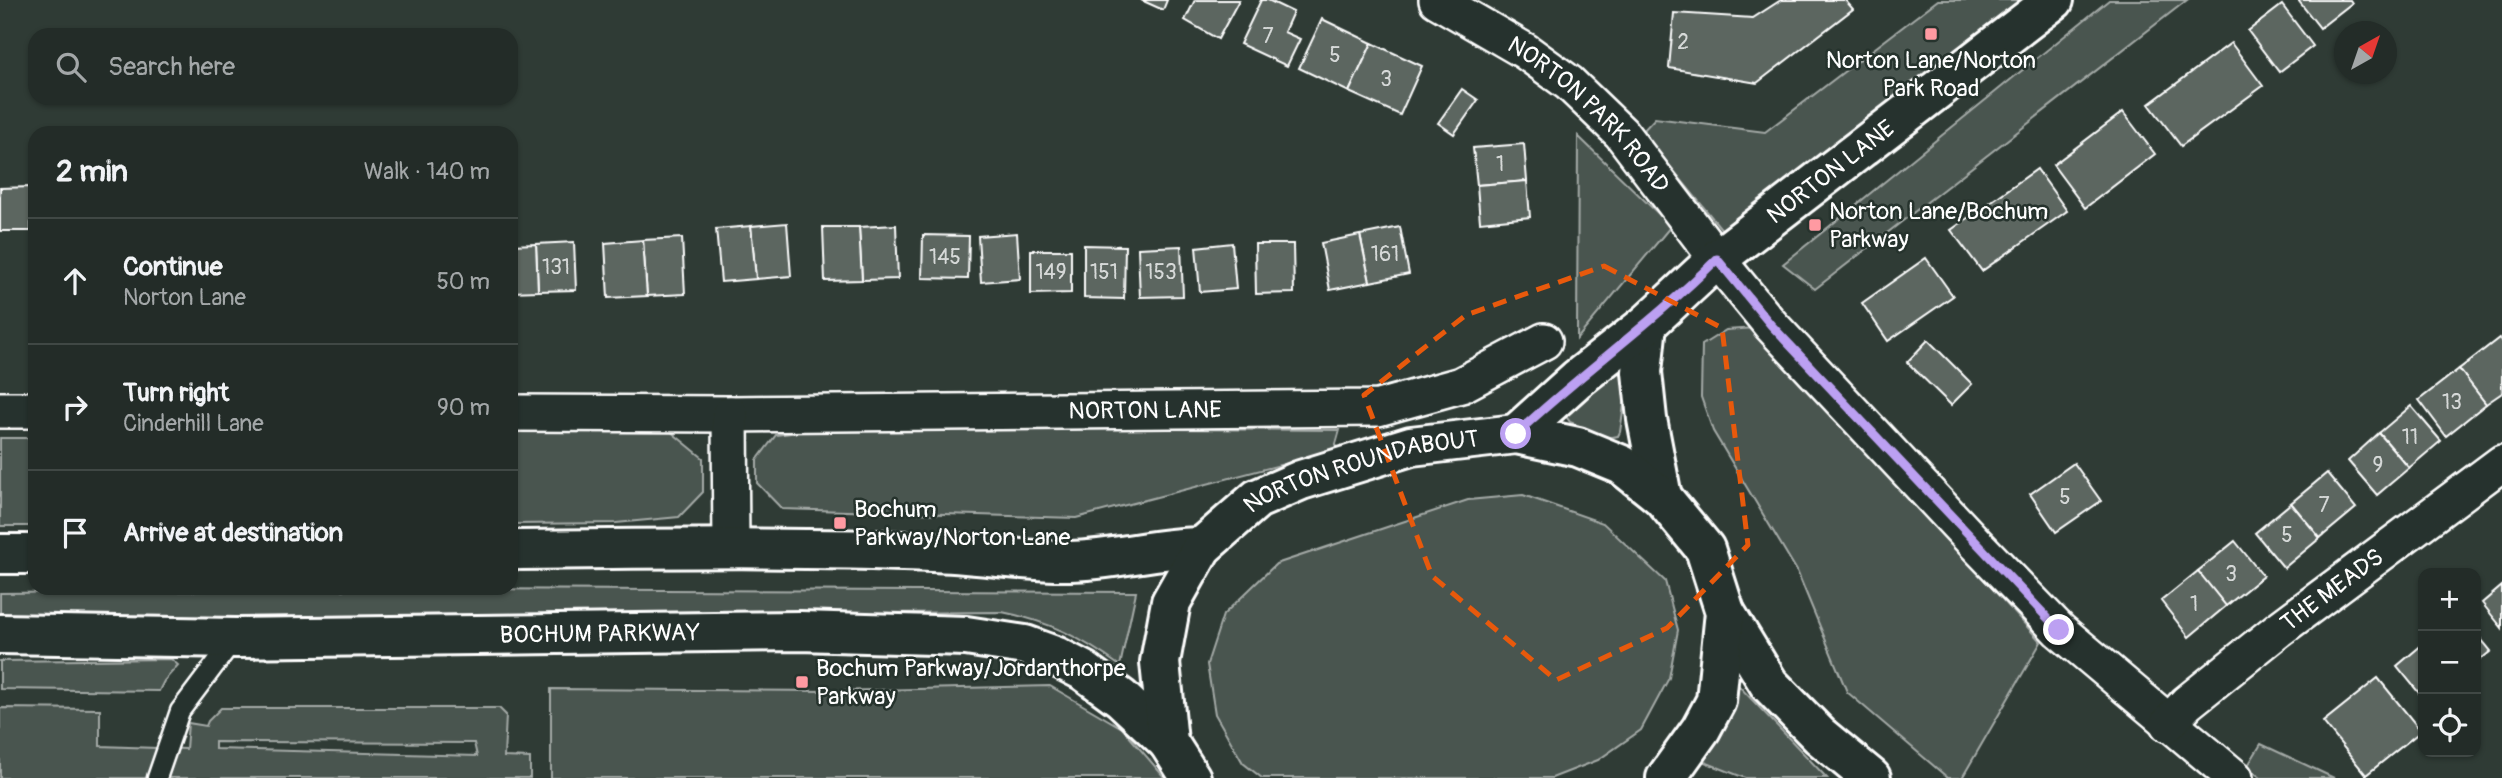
<!DOCTYPE html>
<html lang="en">
<head>
<meta charset="utf-8">
<style>
  body { margin:0; font-family:Pangolin,sans-serif; background:#2b3430; color:#f1f3f6 }
  .controls { position:absolute; right:21px; bottom:21px; display:grid; overflow:hidden; border-radius:14px; box-shadow:0 2px 5px #0004 }
  .controls button { width:63px; height:63px; display:grid; place-items:center; padding:0; border:0; border-bottom:2px solid #404845; background:#232c28; color:#f1f3f6; font:35px sans-serif }
  .compass { position:absolute; left:2334px; top:21px; width:63px; height:63px; border-radius:50%; background:#232c28; box-shadow:0 2px 5px #0004; rotate:40deg }
  .stop { position:absolute; width:21px; height:21px; margin:-16px; border:5px solid #bca0f2; border-radius:50%; background:#fff }
  .stop.end { background:#bca0f2; border-color:#fff; box-shadow:0 2px 7px #0008 }
  .list { margin:0; padding:0; list-style:none }
  h2 { display:flex; justify-content:space-between; align-items:center; height:91px; margin:0; padding:0 28px; font-size:30px }
  h2 small { font-size:23px; font-weight:400; color:#a3a7a8 }
  .list li { display:grid; grid-template-columns:46px 1fr auto; gap:21px; align-items:center; box-sizing:border-box; height:126px; padding:0 28px; border-top:2px solid #404845 }
  .list b { display:block; font-size:26px; white-space:nowrap }
  .list p { margin:0; font-size:23px; white-space:nowrap; color:#a3a7a8 }
  .list em { font-size:23px; font-style:normal; color:#a3a7a8 }
  .icon { flex:none; width:38px; height:38px; fill:none; stroke:currentColor; stroke-width:2; stroke-linecap:round; stroke-linejoin:round }
  .map { position:relative; flex:none; width:2502px; height:778px; overflow:hidden }
  .search { position:absolute; background:#232c28; box-shadow:0 2px 5px #0004; left:28px; top:28px; width:490px; height:77px; display:flex; align-items:center; gap:18px; box-sizing:border-box; padding:0 24px; border-radius:21px; color:#a3a7a8; font-size:26px }
  .panel { position:absolute; background:#232c28; box-shadow:0 2px 5px #0004; left:28px; top:126px; width:490px; height:469px; border-radius:21px }
  .map>svg:first-child { display:block }
  .green { fill:#4a544f; stroke:#a4aaa7; stroke-width:2; fill-rule:evenodd }
  .building { fill:#5b6661; stroke:#fff; stroke-width:2 }
  .lines { fill:none; stroke-linecap:round; stroke-linejoin:round }
  .lane-casing { stroke:#fff; stroke-width:23 }
  .street-casing { stroke:#fff; stroke-width:40 }
  .secondary-casing { stroke:#fff; stroke-width:44 }
  .highway-casing { stroke:#fff; stroke-width:44 }
  .lane { stroke:#26332d; stroke-width:18 }
  .street { stroke:#26332d; stroke-width:35 }
  .secondary { stroke:#26332d; stroke-width:38 }
  .highway { stroke:#26332d; stroke-width:38 }
  .route { stroke:#bca0f2; stroke-width:9 }
  .marked { fill:none; stroke:#e8590c; stroke-width:5; stroke-dasharray:14 9; stroke-linejoin:round }
  .poi-dot { fill:#ff9aa2; stroke:#26332d; stroke-width:2.5 }
  .labels { text-anchor:middle; stroke-width:5; stroke-linejoin:round; paint-order:stroke }
  .number-label { font-size:21px; fill:#d6d9d8 }
  .poi-label { font-size:24px; fill:#fff; stroke:#26332d; text-anchor:start }
  .street-label { font-size:24px; fill:#fff; stroke:#26332d }
</style>
</head>
<body>
<div class="map">
<svg width="2502" height="778" viewBox="0 0 2502 778">
  <rect width="100%" height="100%" fill="#2f3b35"/>
  <filter id="ink" filterUnits="userSpaceOnUse"><feTurbulence type="fractalNoise" baseFrequency=".0143" numOctaves="2"/><feDisplacementMap in="SourceGraphic" scale="14" xChannelSelector="R" yChannelSelector="G"/><feConvolveMatrix kernelMatrix="1 2 1 2 8 2 1 2 1" color-interpolation-filters="sRGB"/></filter>
  <g filter="url(#ink)">
    <g class="green">
      <polygon points="1938,0 2022,0 1723,231 1642,132 1655,118 1765,132"/>
      <polygon points="2109,0 2187,0 1815,289 1783,264"/>
      <polygon points="1578,136 1671,226 1577,339"/>
      <polygon points="1756,328 2041,642 1962,778 1948,778 1847,692 1797,571 1713,431 1701,397 1702,345 1726,330"/>
      <polygon points="1610,368 1628,377 1620,432 1618,436 1607,438 1570,422 1565,415"/>
      <polygon points="835,427 1340,430 1334,451 1076,518 782,509 757,483 757,460 776,435"/>
      <polygon points="670,431 703,458 703,492 679,517 616,523 511,524 511,432"/>
      <rect x="0" y="438" width="35" height="88"/>
      <polygon points="1523,495 1603,523 1665,581 1678,630 1669,678 1641,730 1598,760 1552,778 1262,778 1243,763 1215,714 1207,664 1223,615 1276,564 1468,500"/>
      <path d="M443,589L1136,592L1120,666C1080,637 1051,622 1002,612L0,620V593Z"/>
      <polygon points="171,659 178,665 164,681 159,691 0,689 0,661"/>
      <polygon points="1738,685 1827,778 1745,778 1702,761 1723,726"/>
      <polygon points="1050,686 1122,728 1165,778 551,778 551,689 830,691"/>
      <path d="M0,708L100,709V746L186,749L188,723L206,726L208,721L221,708H499L506,715L504,757L530,758V778H0ZM215,742L474,743L477,756L215,749Z"/>
      <polygon points="2261,744 2334,778 2261,778 2247,767"/>
    </g>
    <g class="building">
      <polygon points="1141,0 1167,0 1163,10"/>
      <polygon points="1195,0 1239,0 1218,39 1185,20"/>
      <polygon points="1261,0 1268,0 1293,12 1284,32 1300,39 1287,66 1240,44"/>
      <polygon points="1781,0 1845,0 1853,9 1757,83 1669,68 1674,13 1753,18"/>
      <polygon points="2298,0 2350,0 2352,3 2320,28"/>
      <polygon points="2282,5 2313,46 2279,72 2248,31"/>
      <polygon points="1322,19 1372,43 1349,92 1299,68"/>
      <polygon points="1372,43 1422,66 1400,115 1349,92"/>
      <polygon points="2231,43 2263,86 2181,146 2149,104"/>
      <polygon points="1462,89 1478,100 1454,134 1438,123"/>
      <polygon points="2123,112 2155,154 2085,208 2053,165"/>
      <polygon points="1524,144 1527,181 1477,185 1473,148"/>
      <polygon points="2037,169 2067,211 1982,271 1951,230"/>
      <polygon points="1527,181 1530,217 1480,222 1477,185"/>
      <polygon points="31,187 31,231 0,231 0,188"/>
      <polygon points="787,223 791,276 756,279 751,226"/>
      <polygon points="896,225 898,279 862,280 859,227"/>
      <polygon points="751,226 756,279 721,282 716,229"/>
      <polygon points="823,227 859,227 862,280 825,281"/>
      <polygon points="1400,227 1409,274 1370,282 1360,235"/>
      <polygon points="1017,233 1020,279 981,282 978,236"/>
      <polygon points="923,235 969,236 968,279 922,278"/>
      <polygon points="1360,235 1370,282 1330,290 1321,243"/>
      <polygon points="682,238 685,294 647,296 643,240"/>
      <polygon points="643,240 647,296 608,298 605,243"/>
      <polygon points="574,242 576,290 538,291 536,244"/>
      <polygon points="1232,243 1236,289 1200,292 1196,247"/>
      <polygon points="536,244 538,291 511,292 511,245"/>
      <polygon points="1255,244 1293,244 1294,293 1256,294"/>
      <polygon points="1084,245 1125,246 1124,299 1084,298"/>
      <polygon points="1181,246 1183,296 1140,297 1138,248"/>
      <polygon points="1031,250 1071,250 1071,293 1031,294"/>
      <polygon points="1926,258 1953,296 1888,341 1862,303"/>
      <polygon points="2499,338 2502,342 2502,393 2486,404 2459,369"/>
      <polygon points="1928,340 1972,384 1951,405 1907,362"/>
      <polygon points="2459,369 2486,404 2446,436 2419,400"/>
      <polygon points="2411,406 2441,441 2409,468 2379,433"/>
      <polygon points="2379,433 2409,468 2377,495 2348,461"/>
      <polygon points="2074,463 2101,501 2056,532 2030,494"/>
      <polygon points="2327,473 2356,508 2320,538 2291,503"/>
      <polygon points="2291,503 2320,538 2284,568 2255,533"/>
      <polygon points="2235,541 2263,576 2226,606 2198,571"/>
      <polygon points="2198,571 2226,606 2189,637 2161,601"/>
      <polygon points="2502,586 2502,628 2482,603"/>
      <polygon points="2476,633 2491,651 2476,663"/>
      <polygon points="2423,644 2423,698 2397,666"/>
      <polygon points="2378,678 2421,731 2366,775 2323,722"/>
    </g>
    <g class="lines">
      <defs>
        <polyline id="lane" points="157,778 180,711 235,638"/>
        <g id="street">
          <path id="s1" d="M1437,0L1525,51L1569,83L1621,133L1717,259L1771,325L1975,543L2059,630L2235,778"/>
          <polyline points="0,410 35,410"/>
          <path id="s2" d="M511,413L730,414L1378,408L1461,385L1544,341"/>
          <polyline points="730,414 731,549"/>
          <path id="s3" d="M2168,724L2187,703L2278,630L2502,463"/>
        </g>
        <g id="secondary">
          <polyline points="1647,324 1642,372 1647,419 1662,497"/>
          <path id="s4" d="M1516,434L1577,379L1647,324L1717,259L2054,0"/>
        </g>
        <g id="highway">
          <path d="M511,550C651,549 792,546 932,552C978,553 1024,562 1070,561C1115,560 1158,547 1202,547"/>
          <polyline points="0,554 35,554"/>
          <polyline points="1725,612 1769,684 1820,736 1871,778"/>
          <path id="s5" d="M0,634L235,638L800,631L966,636L1025,645L1055,656L1084,671L1121,698L1168,742"/>
          <path id="s6" d="M1191,778L1168,742L1160,662L1171,602L1202,547L1257,499L1301,480L1411,446L1516,434L1578,447L1622,465L1662,497L1705,549L1725,612L1716,701L1701,729L1666,778"/>
        </g>
      </defs>
      <use href="#lane" class="lane-casing"/>
      <use href="#street" class="street-casing"/>
      <use href="#secondary" class="secondary-casing"/>
      <use href="#highway" class="highway-casing"/>
      <use href="#lane" class="lane"/>
      <use href="#street" class="street"/>
      <use href="#secondary" class="secondary"/>
      <use href="#highway" class="highway"/>
    </g>
  </g>
  <g class="lines" filter="url(#ink)">
    <path class="route" d="M1516,434C1581,373 1654,322 1717,259L1771,325L2059,630"/>
  </g>
  <path class="marked" d="M1604,266L1722,328L1748,545L1667,628L1556,680L1432,576L1364,395L1466,315Z"/>
  <g class="poi-dot">
    <rect x="1924" y="27" width="14" height="14" rx="3.5"/>
    <rect x="1808" y="218" width="14" height="14" rx="3.5"/>
    <rect x="833" y="516" width="14" height="14" rx="3.5"/>
    <rect x="795" y="675" width="14" height="14" rx="3.5"/>
  </g>
  <g class="labels">
    <g class="number-label">
      <text x="1268" y="43">7</text>
      <text x="1683" y="49">2</text>
      <text x="1335" y="62">5</text>
      <text x="1386" y="86">3</text>
      <text x="1500" y="171">1</text>
      <text x="1385" y="261">161</text>
      <text x="945" y="264">145</text>
      <text x="556" y="274">131</text>
      <text x="1051" y="279">149</text>
      <text x="1104" y="279">151</text>
      <text x="1161" y="279">153</text>
      <text x="2452" y="409">13</text>
      <text x="2410" y="444">11</text>
      <text x="2378" y="472">9</text>
      <text x="2065" y="504">5</text>
      <text x="2324" y="512">7</text>
      <text x="2287" y="542">5</text>
      <text x="2231" y="581">3</text>
      <text x="2194" y="611">1</text>
    </g>
    <g class="poi-label">
      <text x="1931" y="68" text-anchor="middle">Norton Lane/Norton<tspan x="1931" dy="28">Park Road</tspan></text>
      <text x="1829" y="219">Norton Lane/Bochum<tspan x="1829" dy="28">Parkway</tspan></text>
      <text x="854" y="517">Bochum<tspan x="854" dy="28">Parkway/Norton Lane</tspan></text>
      <text x="816" y="676">Bochum Parkway/Jordanthorpe<tspan x="816" dy="28">Parkway</tspan></text>
    </g>
    <g class="street-label">
      <text dy="8" stroke="none"><textPath href="#s1" startOffset="192">NORTON PARK ROAD</textPath></text>
      <text dy="8" stroke="none"><textPath href="#s4" startOffset="410">NORTON LANE</textPath></text>
      <text dy="8" stroke="none"><textPath href="#s2" startOffset="634">NORTON LANE</textPath></text>
      <text dy="8" stroke="none"><textPath href="#s6" startOffset="429">NORTON ROUNDABOUT</textPath></text>
      <text dy="8" stroke="none"><textPath href="#s3" startOffset="212">THE MEADS</textPath></text>
      <text dy="8" stroke="none"><textPath href="#s5" startOffset="600">BOCHUM PARKWAY</textPath></text>
    </g>
  </g>
</svg>
<div class="controls">
<button>+</button>
<button>−</button>
<button><svg class="icon" aria-label="locate" viewBox="0 0 24 24"><circle cx="12" cy="12" r="6"/><path d="M12 2v4M12 18v4M2 12h4M18 12h4"/></svg></button>
</div>
<svg class="compass" viewBox="-18 -18 36 36"><path d="M0-13l5 13h-10z" fill="#e53935"/><path d="M0 13l5-13h-10z" fill="#a3a7a8"/></svg>
<div class="stop" style="left:1516px;top:434px"></div>
<div class="stop end" style="left:2059px;top:630px"></div>
<div class="search"><svg class="icon" aria-label="search" viewBox="0 0 24 24"><circle cx="10" cy="10" r="6"/><path d="M15 15l6 6"/></svg>Search here</div>
<section class="panel">
<h2>2 min<small>Walk · 140 m</small></h2>
<ul class="list">
<li><svg class="icon" aria-label="ahead" viewBox="0 0 24 24"><path d="M12 20V5M6 11l6-6 6 6"/></svg><div><b>Continue</b><p>Norton Lane</p></div><em>50 m</em></li>
<li><svg class="icon" aria-label="right" viewBox="0 0 24 24"><path d="M7 20v-9h11M14 6l5 5-5 5"/></svg><div><b>Turn right</b><p>Cinderhill Lane</p></div><em>90 m</em></li>
<li><svg class="icon" aria-label="arrive" viewBox="0 0 24 24"><path d="M6 21V4h12l-3 4 3 4H6"/></svg><div><b>Arrive at destination</b></div></li>
</ul>
</section>
</div>
</body>
</html>
